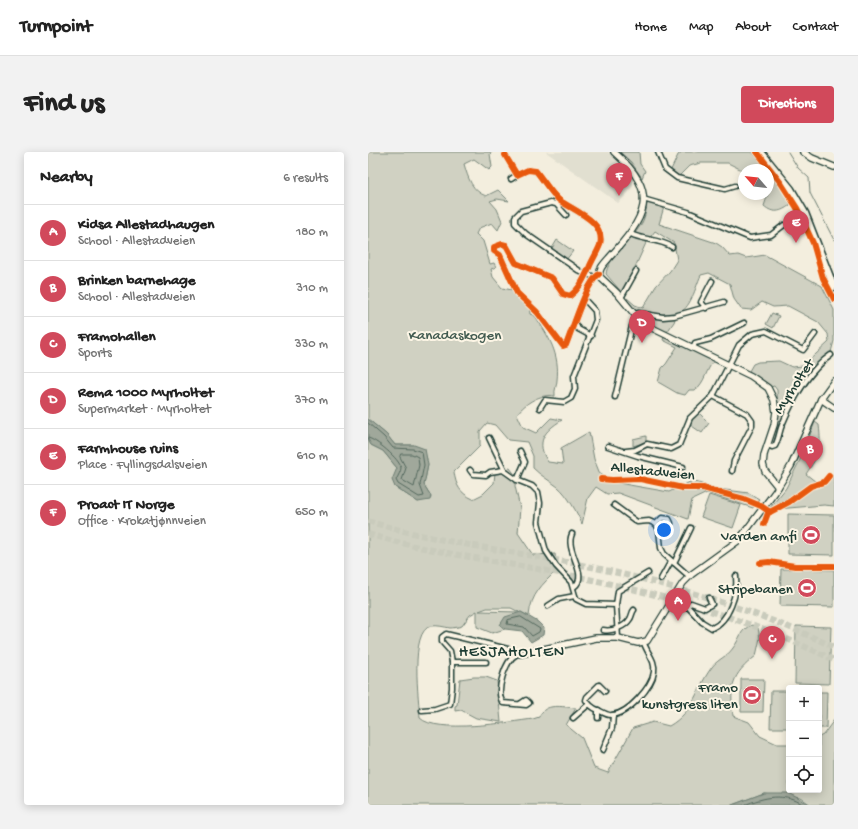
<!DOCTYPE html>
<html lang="en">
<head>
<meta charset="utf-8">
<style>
  body { margin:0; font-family:"Gochi Hand",sans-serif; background:#f2f2f2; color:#222 }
  .controls { position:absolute; right:12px; bottom:12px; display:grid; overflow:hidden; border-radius:4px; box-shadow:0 2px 10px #0003 }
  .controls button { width:36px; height:36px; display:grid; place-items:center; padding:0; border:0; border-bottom:1px solid #e0e0e0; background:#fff; color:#222; font:20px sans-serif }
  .compass { position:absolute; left:370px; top:12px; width:36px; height:36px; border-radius:50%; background:#fff; box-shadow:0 2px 10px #0003; rotate:298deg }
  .you { position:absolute; left:296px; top:378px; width:14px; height:14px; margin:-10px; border:3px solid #fff; border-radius:50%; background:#1a73e8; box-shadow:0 0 0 6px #1a73e833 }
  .badge { display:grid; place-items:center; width:26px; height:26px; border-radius:50%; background:#d1495b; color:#fff; font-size:13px; font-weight:700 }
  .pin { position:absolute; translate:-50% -33px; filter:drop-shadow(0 1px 2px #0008) }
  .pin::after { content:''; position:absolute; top:21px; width:14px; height:12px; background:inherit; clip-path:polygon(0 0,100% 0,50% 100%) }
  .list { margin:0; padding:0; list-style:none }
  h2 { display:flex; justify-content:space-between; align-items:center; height:52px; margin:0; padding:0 16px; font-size:17px }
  h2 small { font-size:13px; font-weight:400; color:#767676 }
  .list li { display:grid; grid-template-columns:26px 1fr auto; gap:12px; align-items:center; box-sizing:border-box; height:56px; padding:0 16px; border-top:1px solid #e0e0e0 }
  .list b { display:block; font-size:15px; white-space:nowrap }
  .list p { margin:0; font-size:13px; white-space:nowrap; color:#767676 }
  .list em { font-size:13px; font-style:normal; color:#767676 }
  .icon { flex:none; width:22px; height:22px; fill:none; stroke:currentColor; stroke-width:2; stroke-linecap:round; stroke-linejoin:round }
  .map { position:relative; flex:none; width:466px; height:653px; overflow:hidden; border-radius:4px }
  header { display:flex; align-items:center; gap:24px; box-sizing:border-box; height:56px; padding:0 20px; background:#fff; border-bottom:1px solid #e0e0e0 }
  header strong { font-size:19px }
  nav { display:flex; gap:22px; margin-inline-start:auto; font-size:14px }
  .intro { display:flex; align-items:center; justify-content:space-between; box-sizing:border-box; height:96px; padding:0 24px }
  h1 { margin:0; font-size:28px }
  .button { padding:10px 18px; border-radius:4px; background:#d1495b; color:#fff; font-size:14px; font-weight:700 }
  main { display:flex; gap:24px; padding:0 24px }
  aside { flex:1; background:#fff; border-radius:4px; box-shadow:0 2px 10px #0003 }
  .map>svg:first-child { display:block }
  .built { fill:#e1dfd0 }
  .green { fill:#d0d1c2; stroke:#78877b; fill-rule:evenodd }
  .water { fill:#a0a89b; stroke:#6c7d72 }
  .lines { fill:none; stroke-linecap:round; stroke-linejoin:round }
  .shore { stroke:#53685d; stroke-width:1 }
  .stream { stroke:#6c7d72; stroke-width:1 }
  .primary-tunnel { stroke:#c9cbbc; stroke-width:6; stroke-dasharray:6 3; stroke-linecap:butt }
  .street-casing { stroke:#1f3d34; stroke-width:7 }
  .secondary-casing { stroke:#1f3d34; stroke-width:8 }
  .primary-casing { stroke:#1f3d34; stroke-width:9 }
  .street { stroke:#fcf5e5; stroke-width:4 }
  .secondary { stroke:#fcf5e5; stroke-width:5.5 }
  .primary { stroke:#fcf5e5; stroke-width:6 }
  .cycleway-casing { stroke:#fcf5e5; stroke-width:8 }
  .cycleway { stroke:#e8590c; stroke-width:6 }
  .labels { text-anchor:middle; stroke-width:4; stroke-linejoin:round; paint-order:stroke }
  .park-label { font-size:15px; fill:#425b50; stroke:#fcf5e5 }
  .street-label { font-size:15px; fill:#1f3d34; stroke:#fcf5e5 }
  .poi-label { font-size:15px; fill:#1f3d34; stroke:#fcf5e5; text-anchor:end }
  .neighbourhood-label { font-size:16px; letter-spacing:1px; fill:#1f3d34; stroke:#fcf5e5 }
</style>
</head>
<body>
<header>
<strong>Turnpoint</strong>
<nav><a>Home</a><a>Map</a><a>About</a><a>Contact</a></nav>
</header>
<div class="intro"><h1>Find us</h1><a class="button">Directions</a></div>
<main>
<aside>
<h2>Nearby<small>6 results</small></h2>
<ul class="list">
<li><span class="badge">A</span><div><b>Kidsa Allestadhaugen</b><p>School · Allestadveien</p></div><em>180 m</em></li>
<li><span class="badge">B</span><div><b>Brinken barnehage</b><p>School · Allestadveien</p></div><em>310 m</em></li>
<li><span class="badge">C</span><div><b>Framohallen</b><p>Sports</p></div><em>330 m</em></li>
<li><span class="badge">D</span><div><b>Rema 1000 Myrholtet</b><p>Supermarket · Myrholtet</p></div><em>370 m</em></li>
<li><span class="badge">E</span><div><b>Farmhouse ruins</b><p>Place · Fyllingsdalsveien</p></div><em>610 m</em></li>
<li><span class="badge">F</span><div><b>Proact IT Norge</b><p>Office · Krokatjønnveien</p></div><em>650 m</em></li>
</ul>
</aside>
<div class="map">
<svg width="466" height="653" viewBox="0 0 466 653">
  <rect width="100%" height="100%" fill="#f3eede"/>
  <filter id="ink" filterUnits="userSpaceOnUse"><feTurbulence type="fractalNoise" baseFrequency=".025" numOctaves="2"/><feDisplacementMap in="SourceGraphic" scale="8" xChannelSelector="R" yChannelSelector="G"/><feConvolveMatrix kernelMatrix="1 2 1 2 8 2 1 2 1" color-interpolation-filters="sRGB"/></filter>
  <g filter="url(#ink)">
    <polygon class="built" points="178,0 240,0 257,14 265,27 265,34 260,41 250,51"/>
    <g class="green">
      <path d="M0,0H124L122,2L124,15L121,18L106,7L96,12C100,26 104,39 118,44L130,38L141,49L129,47L122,49L129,57L134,69L130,78L124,71L111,76L108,82L115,89L122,112L126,111L128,115L123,117L125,125L134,136L144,138L161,154L162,162L167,164C181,185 192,202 189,228C189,234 186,237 187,244C173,241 157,251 149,262L155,275L168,281L183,266L194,268C176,279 167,290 180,310L195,312L193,296L221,280L226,307L232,322L250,331L301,340L324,329L350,337L381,341L391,347L385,356L339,341L324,348L320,367L250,341L239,342L228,335L220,346L214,372C210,362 199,342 190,335C181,328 173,324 165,316V304L159,290L140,288L127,273L119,271L112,279V294L86,320C88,334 92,341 105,347L115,342L126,331L127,320L142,316L148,324L147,334L152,356L150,381L165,403L187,402L189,418C174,433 163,442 161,464L153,460L132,473L137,477L124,481L109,475V459L102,463L94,474C91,475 85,476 82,476C76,475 70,473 63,474C41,479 51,549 52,566C68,582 142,570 165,567L171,565C177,550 194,555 208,556L198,573L214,586L226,616L240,621L265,576L285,570L301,574C327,559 328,536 344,515C350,507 360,504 365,496C373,486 371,478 384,473L390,476L392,486L388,504C363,523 362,534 365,564L381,570L392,584L409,592H421V638H451V585L455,583L466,568V653H443L433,646L396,641L364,653H0V287L3,293L15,299L29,316L27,335L50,350L63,344L56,333L60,313L46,293H27L19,283L0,267ZM119,456H143L151,460L111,459Z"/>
      <polygon points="252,0 271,0 272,12 277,19 274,26 263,10"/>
      <polygon points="314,0 384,0 399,18 376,19 360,11 333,11 321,14 308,27 302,20 310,3"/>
      <path d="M400,19C409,30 419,39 422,53C413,60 405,62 396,54L400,42Z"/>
      <path d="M279,51L296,55L291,72L348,91L354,95L362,104L370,103L378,106L397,103L454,134L466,158V189L463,200L447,215L432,236L412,272L405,292L403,291L410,266L409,238L406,234L403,235L381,219L385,212L390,210L411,209L424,215L435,214L461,190L460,182L450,170L420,154L405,155L394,150L383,158L373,157L366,147L362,132L341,121L333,123C327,136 323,157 309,162L306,170L299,180C287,175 261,160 259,146L267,153L275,156L288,134L302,119L309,108L306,91L287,79L278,91L255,142L238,122C239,107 264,88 272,74C277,67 278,59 279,51Z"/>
      <polygon points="189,88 205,99 198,108 183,98"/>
      <polygon points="404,161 411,164 405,176 398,172"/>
      <path d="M296,185L346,209C338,217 337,231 327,238H321L317,243L309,241L290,230L294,216L298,212L309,195L295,188Z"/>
      <polygon points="330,260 341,271 334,281 321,272"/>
      <path d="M447,270L451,273C454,297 451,303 438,322L453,334L466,323V354L456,353L409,357L397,362L418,336L432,308Z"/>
      <polygon points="278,284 278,290 265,294 265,287"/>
      <polygon points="341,343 373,353 365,376 333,365"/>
      <polygon points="420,362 466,363 466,403 420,402"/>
      <polygon points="413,417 466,418 466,455 412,454"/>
      <polygon points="428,474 463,475 461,532 427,531"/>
      <polygon points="106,525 118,525 129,529 133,570 108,566 93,558 87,559 87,554 89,553 92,527"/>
      <polygon points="373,527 396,527 395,560 373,560"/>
      <polygon points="403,539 421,539 421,576 402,576"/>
      <polygon points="451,540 459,540 458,576 451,576"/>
    </g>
    <g class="water">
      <polygon points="0,267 19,283 27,293 46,293 57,297 60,313 56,333 63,344 62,348 50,350 27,335 24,328 29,316 15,299 3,293 0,287"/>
      <polygon points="153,460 170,470 176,476 175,483 163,490 154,479 137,477 132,473 137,465"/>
      <polygon points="396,641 420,641 443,653 364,653"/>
    </g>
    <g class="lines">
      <g class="shore">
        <path d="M0,271L16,285L25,296L45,297L54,300L56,313L52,333L56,344L51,345L30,332L28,328C30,324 33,319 33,316C32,307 7,287 0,286"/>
        <polygon points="33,302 44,302 50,305 51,313 46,335 34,328 38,316 32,305"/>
        <polygon points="153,465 172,477 171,480 164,484 156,475 139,472 140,468"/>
        <path d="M376,653C397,645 416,640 436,653"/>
      </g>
      <polyline class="stream" points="420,0 430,16 441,26 442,41 466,88"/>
      <g class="primary-tunnel">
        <path d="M0,369C67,390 136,398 204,411C294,429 383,456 466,495"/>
        <path d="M0,382C64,401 130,409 196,422C288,440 381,467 466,508"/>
      </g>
      <defs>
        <g id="street">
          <polyline points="290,0 297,17 309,26 357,37 367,34"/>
          <path d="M137,3L149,23L160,18L168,19C176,29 182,40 191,48C206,59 238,69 232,93C229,101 224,108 221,116C216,126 212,137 202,144L195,142L184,126L148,111L138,93L134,92L126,95V99L132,103L149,141L169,160L195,194L198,193C205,176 218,131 231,122"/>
          <polyline points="143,27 149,23"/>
          <polyline points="275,47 320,60 382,86 403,83 416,73"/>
          <polyline points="198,63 188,52 183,51 153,59 147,65 147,71 158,82 213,120 227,125"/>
          <path d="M263,82C274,88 292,87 304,95"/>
          <polyline points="253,146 268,119"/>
          <polyline points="338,156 333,150 344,129"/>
          <polyline points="207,171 210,177 223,184"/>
          <polyline points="325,196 327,191 343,187 376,171"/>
          <polyline points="345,244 379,262 384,269 384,274 366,309 364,319"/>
          <polyline points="247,245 264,174 270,161 295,165 306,164 356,150"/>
          <polyline points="172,256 177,248 196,250 203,246 207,237 206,224 228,168 227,159 216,147"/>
          <polyline points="121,286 137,319"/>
          <path d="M399,293L404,295L407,294C411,287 411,280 414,273C424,249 441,218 463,203"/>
          <polyline points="240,294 270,304 315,315"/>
          <polyline points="258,299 267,298 279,292 303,297 311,293 322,266 345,244 371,193 384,182 398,179 435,198 447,182"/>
          <polyline points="102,318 105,322 118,323 122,320 135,318 149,328 164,334 170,340 172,351 170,370 178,399 188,414 203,430 208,447 218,452 248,453 250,486"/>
          <polyline points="149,328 157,310 152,299"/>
          <polyline points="246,353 269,370 281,369 288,372 291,378 293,396 296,402 321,424"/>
          <polyline points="288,372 294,366 301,367 303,371 297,377"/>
          <path d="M204,382C196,399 222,423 206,435"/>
          <polyline points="306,411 323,376"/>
          <polyline points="293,427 303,409"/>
          <path d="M304,448L320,455L334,470L344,476C361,469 370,441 368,424"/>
          <polyline points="248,453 250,439 280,421"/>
          <polyline points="180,454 191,447 207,444"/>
          <polyline points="318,455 323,451 337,456 344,452 341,446"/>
          <path d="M235,478C244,480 257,475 262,467C264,464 264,460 266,458"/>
          <path d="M149,502C137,508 127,540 135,551L158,553L161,551L158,548L152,552"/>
          <polyline points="84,510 82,499 74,490 74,485 78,482 144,498"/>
          <path d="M237,539L231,533L219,545L218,548C221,553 225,556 230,558C234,560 240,564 244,563C260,562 284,535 286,520C288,509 279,501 276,491"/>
          <polyline points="54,558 67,557 82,552 84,536 84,510 118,510"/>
          <polyline points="205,566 221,552"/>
          <polyline points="230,566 230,558"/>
          <polyline points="235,598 244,576 245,563"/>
        </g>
        <g id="secondary">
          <path d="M246,0C294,42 277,66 241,106C236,112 230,117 232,125L249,141L268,164L282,175L383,224L400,236L406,248L408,260L406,273L396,303L395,312L397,319L410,335"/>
          <polyline points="435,0 444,6 466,15"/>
          <polyline points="453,247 466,256"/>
          <polyline points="144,498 152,502 228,486 250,486 270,491 279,489 315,431 324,422 371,388 407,340 423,314 453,247 466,229"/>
        </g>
        <polyline id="primary" points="393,0 423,37 437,61 466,135"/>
      </defs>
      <use href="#street" class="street-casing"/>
      <use href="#secondary" class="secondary-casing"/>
      <use href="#primary" class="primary-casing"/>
      <use href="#street" class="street"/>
      <use href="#secondary" class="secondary"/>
      <use href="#primary" class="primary"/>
      <defs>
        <g id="cycleway">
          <polyline points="389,0 413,31 429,56 445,91 455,126 466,147"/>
          <path d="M137,3L149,23L160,18L168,19C176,29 182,40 191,48C206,59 238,69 232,93C229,101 224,108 221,116C216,126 212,137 202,144L195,142L184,126L148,111L138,93L134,92L126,95V99L132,103L149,141L169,160L195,194L198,193C205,176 218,131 231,122"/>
          <polyline points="233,327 244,328 272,327 315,336 335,336 376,347 393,354 402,360"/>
          <polyline points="396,372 400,361 421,350 443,334 456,330 461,324"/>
          <polyline points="392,411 401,410 427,414 466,414"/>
        </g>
      </defs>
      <use href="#cycleway" class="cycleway-casing"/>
      <use href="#cycleway" class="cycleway"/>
    </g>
  </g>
  <defs>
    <symbol id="stadium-disc" viewBox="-11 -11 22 22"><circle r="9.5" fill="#d1495b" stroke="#fcf5e5"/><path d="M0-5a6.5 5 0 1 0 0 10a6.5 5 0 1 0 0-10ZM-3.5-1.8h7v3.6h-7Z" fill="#fff"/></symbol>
  </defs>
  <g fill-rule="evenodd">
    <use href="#stadium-disc" x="432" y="372" width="22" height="22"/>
    <use href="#stadium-disc" x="428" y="425" width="22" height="22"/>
    <use href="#stadium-disc" x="373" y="532" width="22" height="22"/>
  </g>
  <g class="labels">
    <g class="park-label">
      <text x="87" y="187">Kanadaskogen</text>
    </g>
    <g class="street-label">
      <text transform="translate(425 234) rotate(-57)" y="5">Myrholtet</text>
      <text transform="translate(285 318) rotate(6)" y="5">Allestadveien</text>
    </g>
    <g class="poi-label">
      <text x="429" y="388">Varden amfi</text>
      <text x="425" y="441">Stripebanen</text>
      <text x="370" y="539">Framo<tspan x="370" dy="17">kunstgress liten</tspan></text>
    </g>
    <g class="neighbourhood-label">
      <text x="144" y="504">HESJAHOLTEN</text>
    </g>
  </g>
</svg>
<div class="controls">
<button>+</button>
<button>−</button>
<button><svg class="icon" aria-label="locate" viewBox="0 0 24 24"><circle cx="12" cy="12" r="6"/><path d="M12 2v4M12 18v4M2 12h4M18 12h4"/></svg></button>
</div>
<svg class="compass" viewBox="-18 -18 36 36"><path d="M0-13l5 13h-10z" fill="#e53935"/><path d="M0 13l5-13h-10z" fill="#767676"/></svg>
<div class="you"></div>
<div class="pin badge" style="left:310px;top:469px">A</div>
<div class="pin badge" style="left:442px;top:317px">B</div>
<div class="pin badge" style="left:404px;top:507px">C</div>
<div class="pin badge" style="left:274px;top:191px">D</div>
<div class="pin badge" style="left:428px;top:91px">E</div>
<div class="pin badge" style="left:251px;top:44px">F</div>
</div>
</main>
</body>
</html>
